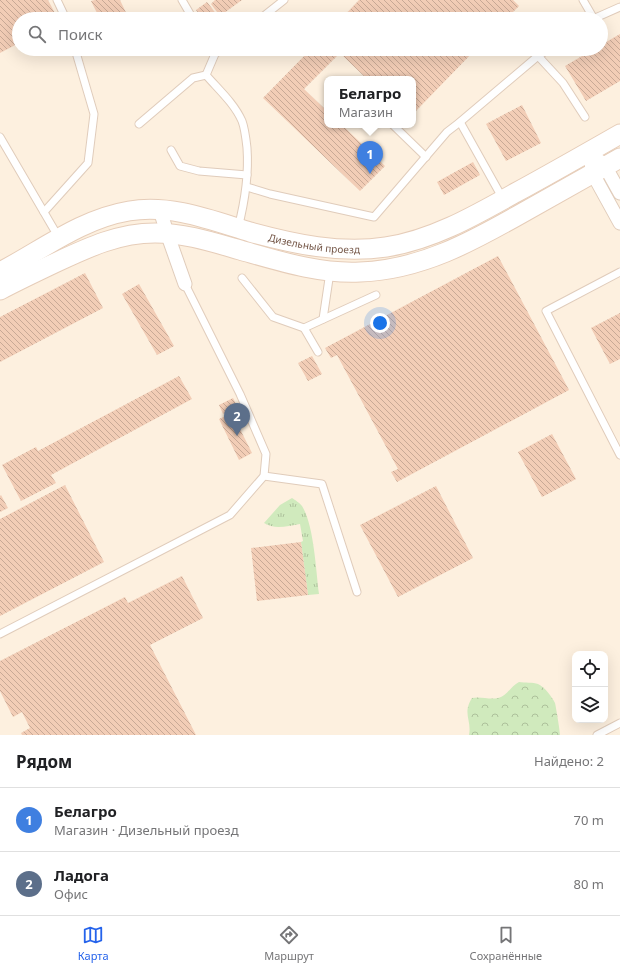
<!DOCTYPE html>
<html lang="ru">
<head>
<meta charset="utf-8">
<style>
  body { margin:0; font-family:"Noto Sans",sans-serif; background:#f2f2f2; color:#202124 }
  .controls { position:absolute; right:12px; bottom:12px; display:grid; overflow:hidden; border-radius:8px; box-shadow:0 4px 16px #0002 }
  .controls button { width:36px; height:36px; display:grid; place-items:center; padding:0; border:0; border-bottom:1px solid #e0e0e0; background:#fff; color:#202124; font:20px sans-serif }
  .you { position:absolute; left:380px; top:323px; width:14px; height:14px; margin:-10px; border:3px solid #fff; border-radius:50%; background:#1a73e8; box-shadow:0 0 0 6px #1a73e833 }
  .badge { display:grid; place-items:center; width:26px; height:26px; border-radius:50%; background:#2563eb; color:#fff; font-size:13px; font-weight:700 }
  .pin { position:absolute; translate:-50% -33px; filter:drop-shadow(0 1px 2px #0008) }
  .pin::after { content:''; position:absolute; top:21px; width:14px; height:12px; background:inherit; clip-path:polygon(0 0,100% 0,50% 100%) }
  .popup { position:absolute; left:324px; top:76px; width:92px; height:52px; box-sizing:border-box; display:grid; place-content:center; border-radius:8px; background:#fff; filter:drop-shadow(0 1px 3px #0005); font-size:13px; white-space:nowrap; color:#757577 }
  .popup b { font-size:15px; color:#202124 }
  .popup::after { content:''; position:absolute; left:50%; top:100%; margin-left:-8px; border:8px solid transparent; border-top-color:#fff }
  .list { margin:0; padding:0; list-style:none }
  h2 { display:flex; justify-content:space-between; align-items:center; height:52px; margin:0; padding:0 16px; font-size:17px }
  h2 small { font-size:13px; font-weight:400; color:#757577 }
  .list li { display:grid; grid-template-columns:26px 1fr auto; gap:12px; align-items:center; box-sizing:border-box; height:64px; padding:0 16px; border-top:1px solid #e0e0e0 }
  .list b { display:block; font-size:15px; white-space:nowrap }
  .list p { margin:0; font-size:13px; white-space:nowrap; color:#757577 }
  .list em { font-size:13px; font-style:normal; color:#757577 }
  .icon { flex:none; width:22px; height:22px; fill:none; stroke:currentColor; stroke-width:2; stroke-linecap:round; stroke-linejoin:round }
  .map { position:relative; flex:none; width:620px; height:735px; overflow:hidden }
  .search { position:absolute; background:#fff; box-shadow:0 4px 16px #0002; left:12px; right:12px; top:12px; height:44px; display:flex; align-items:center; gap:10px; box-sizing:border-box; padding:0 14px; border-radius:22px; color:#757577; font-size:15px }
  .sheet { height:180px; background:#fff }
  nav { display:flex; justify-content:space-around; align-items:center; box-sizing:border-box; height:56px; border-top:1px solid #e0e0e0; background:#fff; font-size:11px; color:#757577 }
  nav a { display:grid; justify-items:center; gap:2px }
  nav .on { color:#2563eb }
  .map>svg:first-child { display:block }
  .grass { fill:url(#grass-tufts) }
  .forest { fill:url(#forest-crowns) }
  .building { fill:url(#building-back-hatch) }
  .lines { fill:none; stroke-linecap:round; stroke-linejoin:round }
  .lane-casing { stroke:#e0ccbb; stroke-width:9 }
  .street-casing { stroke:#e0ccbb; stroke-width:15 }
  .secondary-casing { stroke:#e6cdb9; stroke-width:21 }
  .lane { stroke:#fff; stroke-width:7 }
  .street { stroke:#fff; stroke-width:13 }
  .secondary { stroke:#fff; stroke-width:19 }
  .labels { text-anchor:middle; stroke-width:3; stroke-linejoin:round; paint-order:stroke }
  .street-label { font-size:10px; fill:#735546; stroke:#fff4e5 }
</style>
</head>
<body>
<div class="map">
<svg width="620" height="735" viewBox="0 0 620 735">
  <defs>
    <pattern id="grass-tufts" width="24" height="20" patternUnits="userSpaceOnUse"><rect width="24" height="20" fill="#d0eabd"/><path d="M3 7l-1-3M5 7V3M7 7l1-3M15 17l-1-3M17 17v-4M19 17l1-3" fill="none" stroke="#adc09b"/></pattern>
    <pattern id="forest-crowns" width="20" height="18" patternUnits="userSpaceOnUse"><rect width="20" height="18" fill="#d0eabd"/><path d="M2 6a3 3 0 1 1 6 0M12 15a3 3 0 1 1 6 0" fill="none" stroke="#adc09b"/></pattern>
    <pattern id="building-back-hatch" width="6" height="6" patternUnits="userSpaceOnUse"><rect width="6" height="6" fill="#f2cdb6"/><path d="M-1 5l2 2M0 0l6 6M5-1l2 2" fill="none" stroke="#c8a996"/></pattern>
  </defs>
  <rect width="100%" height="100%" fill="#fdf0df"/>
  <path class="grass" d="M292,498C295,500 300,503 302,506C314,525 316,571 319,594L308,595L301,542L303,541L300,524C287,526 275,530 264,523L280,505Z"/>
  <path class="forest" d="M519,682C525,683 533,682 538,684C545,687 552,697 555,703C556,707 560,731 560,735H469C472,720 462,714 472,698C481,696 489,700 498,698C507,696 511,686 519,682Z"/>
  <g class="building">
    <polygon points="0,0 48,0 58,19 19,19 19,43 0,53"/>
    <polygon points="95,0 120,0 129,19 100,19 91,1"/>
    <polygon points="215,0 242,0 220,16 211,4"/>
    <polygon points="359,0 513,0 519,6 506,19 341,19"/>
    <polygon points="207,2 217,15 212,19 203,19 196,10"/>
    <polygon points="620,34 620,81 586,101 565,66 594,49 601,49 601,45"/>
    <polygon points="311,49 476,49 413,114 413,79 367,79 340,53 304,89 327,111 327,125 342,125 385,166 360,191 263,98"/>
    <polygon points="522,105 541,143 506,161 486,124"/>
    <polygon points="473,162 480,175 444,195 437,182"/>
    <polygon points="498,256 569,390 397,482 391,472 398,469 337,355 331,358 325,348"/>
    <polygon points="85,273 103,308 0,362 0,317"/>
    <polygon points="139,284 174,346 157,355 122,294"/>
    <polygon points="620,313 620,359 610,364 591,328"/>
    <polygon points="312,356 322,374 308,381 298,363"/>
    <polygon points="179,376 192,399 51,475 56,483 21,501 2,465 36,447 38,451"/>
    <polygon points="233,398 237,406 223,414 219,405"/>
    <polygon points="232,413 252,453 239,460 219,419"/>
    <polygon points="552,434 576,479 542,497 518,452"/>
    <polygon points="65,485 104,562 0,616 0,519"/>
    <polygon points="436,486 473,558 398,597 360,525"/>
    <polygon points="1,495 8,508 0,512 0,496"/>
    <polygon points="301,542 308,595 257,601 251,548"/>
    <polygon points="182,576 203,618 150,645 196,735 22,735 21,733 30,728 22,712 13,717 0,691 0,661 125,597 128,603"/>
  </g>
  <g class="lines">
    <defs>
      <g id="lane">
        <polyline points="57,0 66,19"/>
        <polyline points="182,0 193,19"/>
        <polyline points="583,0 594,19"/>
        <polyline points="260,19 284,0"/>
        <polyline points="593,19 620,7"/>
        <path d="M221,49L215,54L206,75C218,89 234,103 242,121C245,129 246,139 247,148C249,176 245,201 238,228"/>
        <polyline points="538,56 563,83 585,117"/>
        <polyline points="460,122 503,199"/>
        <polyline points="139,124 193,78 206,75"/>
        <polyline points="393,125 426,157"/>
        <polyline points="0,137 59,238"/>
        <polyline points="171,150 180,166 199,171 247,175"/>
        <polyline points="247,187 270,194 374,217 447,132 460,122 538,56 549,49"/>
        <polyline points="44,212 88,163 94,114 75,49"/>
        <polyline points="620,272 546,311 620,455"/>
        <polyline points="242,278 273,317 304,328"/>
        <polyline points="323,319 330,272"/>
        <polyline points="318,352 304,328 376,295"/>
        <polyline points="264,476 322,484 357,592"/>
        <polyline points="0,634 230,515 264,476 266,454 240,394 185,284"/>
        <polyline points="597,735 620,723"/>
      </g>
      <g id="street">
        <polyline points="589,152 593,174 620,223"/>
        <polyline points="600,161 605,166 620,193"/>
        <polyline points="160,210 167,233 185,284"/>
      </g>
      <g id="secondary">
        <path id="s1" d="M0,272C42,250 81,219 129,211C171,204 211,220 250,232C294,244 340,254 386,247C432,240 474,216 515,193C550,174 585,154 620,134"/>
        <path d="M0,290C19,280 38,271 57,262C89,247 119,233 155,233C184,233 212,242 240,250C279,261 319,274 360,272C421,270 473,241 524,212C556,194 588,176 620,158"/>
      </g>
    </defs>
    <use href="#lane" class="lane-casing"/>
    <use href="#street" class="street-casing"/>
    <use href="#secondary" class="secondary-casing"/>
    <use href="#lane" class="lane"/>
    <use href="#street" class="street"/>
    <use href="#secondary" class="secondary"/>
  </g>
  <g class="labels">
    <g class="street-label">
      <text dy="4" stroke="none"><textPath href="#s1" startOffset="333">Дизельный проезд</textPath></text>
    </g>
  </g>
</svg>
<div class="controls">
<button><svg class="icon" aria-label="locate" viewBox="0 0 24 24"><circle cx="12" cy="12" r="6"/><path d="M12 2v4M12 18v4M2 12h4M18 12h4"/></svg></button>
<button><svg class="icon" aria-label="layers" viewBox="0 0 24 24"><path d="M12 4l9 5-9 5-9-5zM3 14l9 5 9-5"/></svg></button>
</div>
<div class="you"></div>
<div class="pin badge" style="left:370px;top:174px;background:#3f7fe0">1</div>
<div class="popup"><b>Белагро</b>Магазин</div>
<div class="pin badge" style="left:237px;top:436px;background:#5c6f8a">2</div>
<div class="search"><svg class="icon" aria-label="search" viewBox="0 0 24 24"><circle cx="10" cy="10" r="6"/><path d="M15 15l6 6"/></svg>Поиск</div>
</div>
<section class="sheet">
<h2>Рядом<small>Найдено: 2</small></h2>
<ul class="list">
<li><span class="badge" style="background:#3f7fe0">1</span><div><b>Белагро</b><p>Магазин · Дизельный проезд</p></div><em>70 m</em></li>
<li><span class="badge" style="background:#5c6f8a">2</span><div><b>Ладога</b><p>Офис</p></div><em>80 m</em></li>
</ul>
</section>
<nav>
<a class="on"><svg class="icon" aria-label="map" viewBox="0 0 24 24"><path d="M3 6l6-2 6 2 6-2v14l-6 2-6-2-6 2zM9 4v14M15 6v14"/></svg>Карта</a>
<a><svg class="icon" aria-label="directions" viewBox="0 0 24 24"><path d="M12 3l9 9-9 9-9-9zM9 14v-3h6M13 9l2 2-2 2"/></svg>Маршрут</a>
<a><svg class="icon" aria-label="saved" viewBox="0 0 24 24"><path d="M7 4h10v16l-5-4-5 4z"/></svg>Сохранённые</a>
</nav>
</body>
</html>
